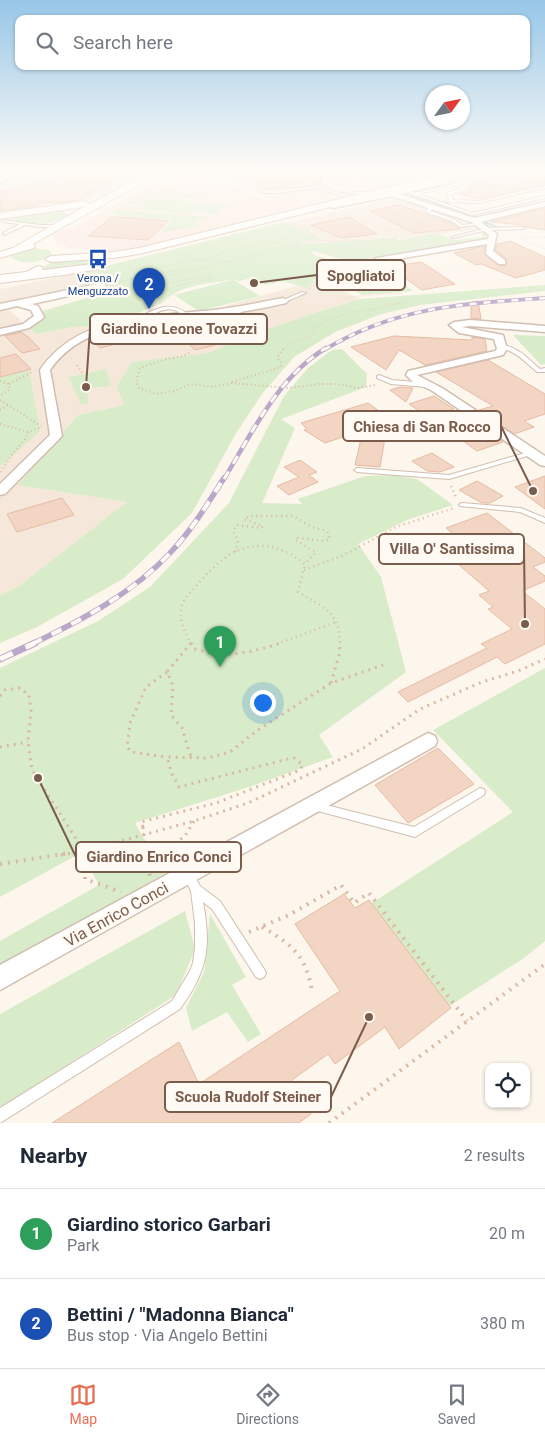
<!DOCTYPE html>
<html lang="en">
<head>
<meta charset="utf-8">
<style>
  body { margin:0; font-family:Roboto,sans-serif; background:#f2f2f3; color:#1f2937 }
  .controls { position:absolute; right:15px; bottom:15px; display:grid; overflow:hidden; border-radius:10px; box-shadow:0 1px 4px #0004 }
  .controls button { width:45px; height:45px; display:grid; place-items:center; padding:0; border:0; border-bottom:1px solid #e0e1e3; background:#fff; color:#1f2937; font:25px sans-serif }
  .compass { position:absolute; left:425px; top:85px; width:45px; height:45px; border-radius:50%; background:#fff; box-shadow:0 1px 4px #0004; rotate:57deg }
  .you { position:absolute; left:262px; top:702px; width:18px; height:18px; margin:-12px; border:4px solid #fff; border-radius:50%; background:#1a73e8; box-shadow:0 0 0 8px #1a73e833 }
  .badge { display:grid; place-items:center; width:32px; height:32px; border-radius:50%; background:#e76f51; color:#fff; font-size:16px; font-weight:700 }
  .pin { position:absolute; translate:-50% -41px; filter:drop-shadow(0 1px 2px #0008) }
  .pin::after { content:''; position:absolute; top:26px; width:18px; height:15px; background:inherit; clip-path:polygon(0 0,100% 0,50% 100%) }
  .list { margin:0; padding:0; list-style:none }
  h2 { display:flex; justify-content:space-between; align-items:center; height:65px; margin:0; padding:0 20px; font-size:21px }
  h2 small { font-size:16px; font-weight:400; color:#747a83 }
  .list li { display:grid; grid-template-columns:32px 1fr auto; gap:15px; align-items:center; box-sizing:border-box; height:90px; padding:0 20px; border-top:1px solid #e0e1e3 }
  .list b { display:block; font-size:19px; white-space:nowrap }
  .list p { margin:0; font-size:16px; white-space:nowrap; color:#747a83 }
  .list em { font-size:16px; font-style:normal; color:#747a83 }
  .icon { flex:none; width:28px; height:28px; fill:none; stroke:currentColor; stroke-width:2; stroke-linecap:round; stroke-linejoin:round }
  .map { position:relative; flex:none; width:545px; height:1123px; overflow:hidden }
  .search { position:absolute; background:#fff; box-shadow:0 1px 4px #0004; left:15px; right:15px; top:15px; height:55px; display:flex; align-items:center; gap:12px; box-sizing:border-box; padding:0 18px; border-radius:10px; color:#747a83; font-size:19px }
  .sheet { height:245px; background:#fff }
  nav { display:flex; justify-content:space-around; align-items:center; box-sizing:border-box; height:70px; border-top:1px solid #e0e1e3; background:#fff; font-size:14px; color:#747a83 }
  nav a { display:grid; justify-items:center; gap:2px }
  nav .on { color:#e76f51 }
  .map>svg:first-child { display:block }
  .residential { fill:#f5e8da }
  .commercial { fill:#fde8e0 }
  .industrial { fill:#efe9e4 }
  .green { fill:#d8ecc9 }
  .lines { fill:none; stroke-linecap:round; stroke-linejoin:round }
  .stream { stroke:#a5d3da; stroke-width:2 }
  .building { fill:#f3d5c3; stroke:#e6bba3; fill-rule:evenodd }
  .lane-casing { stroke:#d1beb0; stroke-width:2 }
  .street-casing { stroke:#d1beb0; stroke-width:3 }
  .secondary-casing { stroke:#d6c0b0; stroke-width:2 }
  .path-far4 { stroke:#d9b8a5; stroke-width:1; stroke-dasharray:0.5 2; stroke-linecap:butt }
  .path-far3 { stroke:#d9b8a5; stroke-width:2; stroke-dasharray:1 3; stroke-linecap:butt }
  .path-far2 { stroke:#d9b8a5; stroke-width:2.5; stroke-dasharray:1 4; stroke-linecap:butt }
  .path-far1 { stroke:#d9b8a5; stroke-width:3; stroke-dasharray:2 5; stroke-linecap:butt }
  .path { stroke:#d9b8a5; stroke-width:4; stroke-dasharray:2 6; stroke-linecap:butt }
  .lane { fill:#fff; fill-rule:evenodd }
  .street { fill:#fff; fill-rule:evenodd }
  .secondary { fill:#fff; fill-rule:evenodd }
  .rail-far4-casing { stroke:#b9a8c9; stroke-width:2.5 }
  .rail-far3-casing { stroke:#b9a8c9; stroke-width:4 }
  .rail-far2-casing { stroke:#b9a8c9; stroke-width:4.5 }
  .rail-far1-casing { stroke:#b9a8c9; stroke-width:5.5 }
  .rail-casing { stroke:#b9a8c9; stroke-width:7 }
  .rail-far4 { stroke:#fffaf3; stroke-width:2; stroke-dasharray:5.5; stroke-linecap:butt }
  .rail-far3 { stroke:#fffaf3; stroke-width:2.5; stroke-dasharray:7; stroke-linecap:butt }
  .rail-far2 { stroke:#fffaf3; stroke-width:3; stroke-dasharray:9; stroke-linecap:butt }
  .rail-far1 { stroke:#fffaf3; stroke-width:4; stroke-dasharray:11; stroke-linecap:butt }
  .rail { stroke:#fffaf3; stroke-width:5; stroke-dasharray:14; stroke-linecap:butt }
  .lane-bridge-casing { stroke:#d1beb0; stroke-width:5; stroke-linecap:butt }
  .path-bridge-far1 { stroke:#d9b8a5; stroke-width:3; stroke-dasharray:2 5; stroke-linecap:butt }
  .path-bridge { stroke:#d9b8a5; stroke-width:4; stroke-dasharray:2 6; stroke-linecap:butt }
  .lane-bridge { stroke:#fff; stroke-width:4 }
  .labels { text-anchor:middle; stroke-width:5; stroke-linejoin:round; paint-order:stroke }
  .far-transit-label { font-size:11px; fill:#164399; stroke:#fffaf3 }
  .near-street-label { font-size:16px; fill:#7a5c4d; stroke:#fffaf3 }
  .leader { fill:none; stroke:#7a5c4d; stroke-width:2 }
  .callout-dot { fill:#7a5c4d; stroke:#fffaf3; stroke-width:2 }
  .callout { fill:#fffaf3; stroke:#7a5c4d; stroke-width:2 }
  .callout-label { font-size:15px; text-anchor:middle; font-weight:bold; fill:#7a5c4d }
</style>
</head>
<body>
<div class="map">
<svg width="545" height="1123" viewBox="0 0 545 1123">
  <rect width="100%" height="100%" fill="#fdf6ec"/>
  <g class="residential">
    <polygon points="394,198 480,229 400,238 302,244 299,242 318,237 286,223"/>
    <polygon points="79,273 104,289 9,310 36,334 73,327 168,322 321,279 360,299 317,312 254,334 208,353 132,362 125,405 78,415 19,485 128,502 19,586 0,595 0,289"/>
  </g>
  <polygon class="commercial" points="202,168 328,168 382,188 129,250 105,251 80,249 69,248 54,240 54,235 57,231 72,228 172,173 193,169 262,200 268,198"/>
  <g class="industrial">
    <polygon points="87,168 157,168 89,202 0,214 0,187"/>
    <polygon points="330,168 483,168 485,169 383,188"/>
  </g>
  <g class="green">
    <polygon points="60,168 85,168 0,187 0,181"/>
    <path d="M441,169L450,171C439,179 405,182 393,176L421,174Z"/>
    <polygon points="174,189 190,196 171,199 144,197 143,195"/>
    <polygon points="136,198 141,198 199,202 187,214 122,208 124,206 140,207 141,206 126,204 131,201 147,201 131,200"/>
    <polygon points="201,202 235,205 215,209 223,214 192,212"/>
    <path d="M56,210L63,211L68,215C48,229 29,223 6,219L0,221V218Z"/>
    <polygon points="115,210 212,217 193,221 200,226 164,232 162,232 172,220 120,216 113,213 112,211"/>
    <path d="M284,222L319,238L300,242L302,244L396,238L399,240L435,234L450,237L454,240L482,237V233L486,232L487,235L485,238L477,241L370,258C350,267 331,254 311,251L314,255L334,261L333,266L307,288L282,281L266,285L252,278L239,281L234,280L260,296L199,311L174,295L232,280C209,283 179,285 162,303L109,325L73,327L36,334L28,327L42,317L43,311L107,292L100,283L82,272Z"/>
    <path d="M32,248L49,250L52,254C43,263 19,266 10,256L11,254Z"/>
    <path d="M87,259L94,262L112,261L99,265L39,272C52,256 67,260 87,259Z"/>
    <polygon points="377,264 413,291 362,295 332,276 348,268"/>
    <polygon points="545,285 545,291 420,305 381,314 335,332 294,357 262,394 235,435 192,513 123,579 37,627 0,643 0,595 19,586 127,502 18,485 78,415 124,405 117,386 132,362 208,353 254,334 317,312 360,299"/>
    <polygon points="513,335 545,336 545,364 541,365"/>
    <polygon points="342,349 367,374 366,387 281,419 295,428 262,503 302,504 298,499 365,476 393,475 417,479 453,505 407,520 358,544 381,577 406,672 319,735 333,757 252,786 135,823 164,874 0,968 0,941 99,885 81,853 0,897 0,668 98,621 150,587 229,503 284,396 308,368 332,350"/>
    <polygon points="106,369 111,386 87,388 88,403 81,405 69,377"/>
    <polygon points="29,370 40,431 0,467 0,377"/>
    <polygon points="545,668 545,941 524,958 454,1003 450,1006 451,1008 399,1049 385,1027 371,1037 295,924 344,894 355,908 369,900 372,903 513,812 433,730"/>
    <polygon points="185,911 195,949 176,995 0,1108 0,1014"/>
    <polygon points="210,914 246,977 232,985 261,1034 248,1042 227,1012 192,1031 186,1008 204,972"/>
  </g>
  <g class="lines">
    <g class="stream">
      <polyline points="408,194 474,217"/>
      <polyline points="485,222 498,228"/>
    </g>
  </g>
  <g class="building">
    <polygon points="240,168 368,168 368,174 335,182 324,178 321,181 322,184 318,185 269,189 228,170"/>
    <path d="M536,169L545,173V184L480,199L458,194L470,190L469,184ZM518,175L516,181L491,185L487,183L489,180Z"/>
    <polygon points="85,171 126,175 79,200 58,203 44,202 35,206 0,211 0,190 8,192 32,182 46,184 70,173 78,174"/>
    <polygon points="399,205 451,223 460,229 414,233 370,211"/>
    <polygon points="545,208 545,230 525,227 523,225 491,222"/>
    <polygon points="112,217 119,217 168,221 148,240 88,236"/>
    <polygon points="349,217 377,234 341,238 311,225"/>
    <polygon points="510,241 545,257 545,270 516,278 481,264 476,265 454,253 485,246 485,255 498,265 505,266 507,264 506,258 495,250 497,244"/>
    <polygon points="421,262 426,265 455,284 422,290 389,267"/>
    <polygon points="478,301 481,319 471,318 471,302"/>
    <polygon points="131,327 143,337 100,348 91,339"/>
    <polygon points="224,331 235,340 195,350 184,340"/>
    <polygon points="21,332 28,337 40,349 22,353 5,336"/>
    <polygon points="394,336 472,340 472,337 485,339 487,351 425,365 399,350 386,370 351,347"/>
    <polygon points="16,354 31,369 0,377 0,358"/>
    <polygon points="488,360 545,394 545,414 524,421 534,427 514,434 479,410 493,406 436,372"/>
    <polygon points="400,387 413,388 406,402 390,390"/>
    <polygon points="434,396 454,409 428,417 409,404"/>
    <polygon points="368,403 407,431 385,438 380,467 355,465 363,430 325,443 304,430 307,429 301,423"/>
    <polygon points="482,428 503,442 477,451 456,436"/>
    <polygon points="432,453 454,467 440,472 427,471 412,461"/>
    <polygon points="300,460 317,472 309,475 318,482 289,495 277,486 299,477 284,467"/>
    <polygon points="545,476 545,509 515,487"/>
    <polygon points="477,481 503,496 490,503 482,503 459,490"/>
    <polygon points="62,498 74,515 17,532 7,514"/>
    <polygon points="487,513 545,558 545,562 533,567 545,576 545,581 522,591 545,609 545,644 505,664 497,657 408,702 398,692 487,648 481,644 512,629 488,609 493,607 479,595 489,591 458,564 479,556 446,528"/>
    <polygon points="438,748 474,784 408,823 375,785"/>
    <polygon points="344,894 355,908 369,900 451,1008 399,1049 385,1027 335,1064 328,1054 292,1080 311,1114 299,1123 52,1123 179,1042 199,1084 340,991 295,924"/>
  </g>
  <g class="lines">
    <defs>
      <g id="lane">
        <polygon points="213,168 218,168 267,191 277,191 314,186 350,196 348,197 314,188 277,193 266,193"/>
        <polygon points="526,168 533,168 418,194 472,213 545,196 545,198 472,215 404,191 406,190 415,193"/>
        <polygon points="538,168 545,169 545,171 538,169"/>
        <polygon points="313,176 319,178 320,179 318,180 312,178"/>
        <polygon points="517,177 516,179 491,183 489,182"/>
        <polygon points="468,186 469,188 451,194 453,200 480,201 545,186 545,188 480,203 447,202 445,201 449,200 448,192"/>
        <polygon points="378,191 379,193 346,194 344,193"/>
        <polygon points="432,206 435,207 430,211 454,219 462,225 480,223 482,224 460,227 452,221 426,212 426,210"/>
        <polygon points="2,220 40,225 55,225 57,226 55,227 40,227 25,225 4,235 3,233 20,224 3,222"/>
        <polygon points="523,227 524,229 487,230 454,238 452,237 487,228"/>
        <polygon points="302,292 306,293 285,302 281,301"/>
        <path d="M163,307C174,306 182,308 189,316L185,317C164,297 150,323 138,319L149,312Z"/>
        <polygon points="241,308 245,309 234,318 230,318 230,316"/>
        <path d="M502,345C519,347 528,359 540,369L545,368V372H537C525,362 516,351 500,348L499,347Z"/>
        <polygon points="379,375 392,380 426,383 429,385 426,387 391,384 377,378 377,376"/>
        <polygon points="532,451 535,453 534,454 449,479 357,472 354,470 357,468 449,475"/>
        <polygon points="462,503 521,508 545,518 545,523 520,512 460,506 459,505 460,504"/>
        <polygon points="480,788 484,789 485,792 484,795 415,837 314,810 310,809 309,806 310,803 314,802 414,827"/>
        <path d="M188,870L192,871L200,886L220,901L264,969L266,973L264,977L260,979L256,977L212,909L203,902C208,929 210,954 198,979C193,990 187,999 180,1009L0,1123V1108L172,1001L190,971L193,963L195,948V923L191,891L183,875L184,871Z"/>
      </g>
      <g id="street">
        <polygon points="477,170 479,171 479,173 439,185 399,194 474,218 545,202 545,206 481,222 497,234 493,251 505,260 505,264 499,264 486,254 487,244 374,263 374,259 377,258 488,239 489,235 471,222 392,196 333,208 329,206 436,182"/>
        <polygon points="102,283 106,286 105,288 32,304 38,306 44,317 42,319 29,328 0,335 0,329 23,324 34,316 31,310 17,306 0,310 0,304"/>
        <path d="M283,298L288,301L286,303C260,309 231,314 203,317C150,323 85,320 50,370L62,436L5,494L0,495V484L50,435L40,370C77,316 144,317 203,311C230,309 257,303 283,298Z"/>
        <polygon points="470,320 545,326 545,332 470,326 462,327 503,335 507,349 503,355 417,375 442,388 545,456 545,466 540,465 431,390 413,382 406,375 408,371 495,351 497,349 494,339 459,333 449,325 454,322"/>
        <polygon points="428,733 435,736 437,741 435,746 0,990 0,965"/>
      </g>
      <g id="secondary">
        <polygon points="158,168 169,168 33,244 35,246 34,248 0,258 0,252 13,248 84,207 0,219 0,213 85,201 90,204"/>
        <polygon points="482,168 501,168 380,195 139,254 113,258 51,262 45,259 51,256 113,252 139,248 380,189"/>
        <polygon points="101,263 105,264 107,266 105,268 64,275 0,283 0,275 26,272 38,266 42,267 43,270"/>
      </g>
    </defs>
    <use href="#lane" class="lane-casing"/>
    <use href="#street" class="street-casing"/>
    <use href="#secondary" class="secondary-casing"/>
    <g class="path-far4">
      <polyline points="168,180 214,203"/>
      <polyline points="163,183 202,202"/>
      <polyline points="146,193 180,187"/>
      <polyline points="139,197 176,175"/>
      <polyline points="173,200 197,195"/>
      <polyline points="188,214 201,202"/>
      <polyline points="390,215 405,212"/>
      <polyline points="363,221 379,218"/>
      <polyline points="367,221 390,230 398,237"/>
      <polyline points="525,221 545,215"/>
      <polyline points="291,224 318,236 315,237"/>
      <polyline points="277,228 290,227 296,230 293,232 296,236 313,236"/>
      <polyline points="335,228 352,224"/>
      <polyline points="339,228 351,234"/>
      <polyline points="420,228 439,225"/>
      <polyline points="383,231 405,229"/>
      <polyline points="314,233 324,231"/>
      <polyline points="349,234 370,232"/>
      <polyline points="355,234 364,241"/>
      <polyline points="436,234 447,233"/>
      <polyline points="516,237 545,249"/>
      <polyline points="522,237 545,237"/>
      <path d="M316,240C356,243 396,240 436,234L425,226L395,214"/>
      <polyline points="51,241 62,247"/>
      <polyline points="305,241 315,237"/>
      <path d="M217,243C209,252 197,250 188,257L195,260H208L224,252L244,249L260,243L281,242L288,238L277,234L239,238"/>
      <polyline points="269,250 280,247"/>
      <polyline points="175,254 189,255"/>
      <polyline points="135,261 144,268 156,268 157,270 152,273 154,274 193,268"/>
      <polyline points="178,261 190,259"/>
      <polyline points="113,283 130,279 149,279"/>
      <polyline points="309,289 338,267 368,262"/>
      <path d="M147,305C164,286 188,282 213,279L210,276L155,285H147L144,282L332,236"/>
      <polyline points="283,350 288,344 310,336 316,327 325,321 349,312 369,310 409,301 402,294 394,293 340,298"/>
    </g>
    <g class="path-far3">
      <polyline points="189,353 184,356 166,359 140,368 136,382 139,388 156,394 174,391 191,384 213,387 231,383 289,388 320,384 337,384 358,388 375,385"/>
      <polyline points="77,365 83,374"/>
      <polyline points="0,381 9,384 10,389 0,396"/>
      <polyline points="232,382 281,367 282,363 278,359 279,354 284,348"/>
      <polyline points="9,384 34,371"/>
      <polyline points="0,400 41,426"/>
      <polyline points="0,410 8,405"/>
      <polyline points="0,424 28,432 41,427"/>
      <polyline points="1,472 12,454 26,438 28,432"/>
    </g>
    <g class="path-far2">
      <polyline points="451,486 457,499"/>
      <polyline points="235,552 238,541 233,531 237,525 261,528 263,526 244,519 250,516 293,516 312,527 327,531 330,539 324,541 298,538 295,540 316,552 305,564"/>
      <polyline points="304,570 344,555 396,527 454,508"/>
      <polyline points="190,644 191,642"/>
      <path d="M191,644C186,634 180,623 181,611C182,600 190,593 197,585C214,566 231,547 259,546C277,545 291,554 305,564L298,592C322,607 340,611 340,644"/>
      <polyline points="277,644 336,622"/>
    </g>
    <g class="path-far1">
      <path d="M191,643L194,649C201,650 207,653 214,654C236,656 260,650 281,643"/>
      <polyline points="191,643 167,672 173,685 171,715 182,728 191,757"/>
      <polyline points="167,672 146,687 130,723 127,747 131,752 167,757"/>
      <polyline points="331,683 339,655 340,643"/>
      <polyline points="0,696 5,690 20,688 29,695 31,711 28,742 32,770 84,851 84,855"/>
      <polyline points="0,747 28,742"/>
      <polyline points="143,827 141,822 216,803 300,770 303,765 294,758 288,759 179,787 172,774 167,757 208,758 230,752 255,732 331,683 383,665"/>
      <polyline points="61,855 84,851 194,821 248,803 362,749 420,709 482,682 518,671 545,659"/>
      <polyline points="177,855 172,846 185,836 194,821"/>
    </g>
    <g class="path">
      <polyline points="84,853 85,879 121,892"/>
      <polyline points="177,853 180,859"/>
      <polyline points="147,858 150,877"/>
      <polyline points="0,864 69,853"/>
      <path d="M262,927C292,944 307,957 312,992"/>
      <polyline points="249,932 289,915 341,885 354,903 369,893 467,1021"/>
      <polyline points="329,1123 545,964"/>
    </g>
    <use href="#lane" class="lane"/>
    <use href="#street" class="street"/>
    <use href="#secondary" class="secondary"/>
    <defs>
      <polyline id="rail-far4" points="0,181 60,168"/>
      <path id="rail-far3" d="M324,350C397,306 463,304 545,298"/>
      <path id="rail-far2" d="M224,479C252,433 278,377 326,348"/>
      <path id="rail-far1" d="M32,644C82,620 133,593 171,552C192,530 208,503 224,478"/>
      <polyline id="rail" points="0,659 35,643"/>
    </defs>
    <use href="#rail-far4" class="rail-far4-casing"/>
    <use href="#rail-far3" class="rail-far3-casing"/>
    <use href="#rail-far2" class="rail-far2-casing"/>
    <use href="#rail-far1" class="rail-far1-casing"/>
    <use href="#rail" class="rail-casing"/>
    <use href="#rail-far4" class="rail-far4"/>
    <use href="#rail-far3" class="rail-far3"/>
    <use href="#rail-far2" class="rail-far2"/>
    <use href="#rail-far1" class="rail-far1"/>
    <use href="#rail" class="rail"/>
    <defs>
      <polyline id="lane-bridge" points="325,182 342,189"/>
    </defs>
    <use href="#lane-bridge" class="lane-bridge-casing"/>
    <polyline class="path-bridge-far1" points="143,827 147,855"/>
    <polyline class="path-bridge" points="146,853 147,858"/>
    <use href="#lane-bridge" class="lane-bridge"/>
  </g>
  <linearGradient id="sky" x2="0" y2="1"><stop stop-color="#97c7e8"/><stop offset="0.52" stop-color="#fefbf6"/><stop offset="1" stop-color="#fefbf6" stop-opacity="0"/></linearGradient>
  <rect width="545" height="326" fill="url(#sky)"/>
  <defs>
    <symbol id="bus-bare" viewBox="-9 -9 18 18"><path d="M-5-6H5V4H4V6H2V4H-2V6H-4V4H-5ZM-3.5-4V0h7V-4ZM-3.5 1.2v1.5H-2V1.2ZM2 1.2v1.5H3.5V1.2Z" fill="#1a4fb4" stroke="#fffaf3" stroke-width="2.5" paint-order="stroke"/></symbol>
  </defs>
  <g fill-rule="evenodd">
    <use href="#bus-bare" x="84" y="245" width="28" height="28"/>
  </g>
  <g class="labels">
    <g class="far-transit-label">
      <text x="98" y="282">Verona /<tspan x="98" dy="13">Menguzzato</tspan></text>
    </g>
    <g class="near-street-label">
      <text transform="translate(116 914) rotate(-29)" y="6">Via Enrico Conci</text>
    </g>
  </g>
  <path class="leader" d="M254 283L317 275M86 387L90 329M533 491L501 426M525 624L524 549M38 778L76 857M369 1017L331 1097"/>
  <g class="callout-dot">
    <circle cx="254" cy="283" r="5"/>
    <circle cx="86" cy="387" r="5"/>
    <circle cx="533" cy="491" r="5"/>
    <circle cx="525" cy="624" r="5"/>
    <circle cx="38" cy="778" r="5"/>
    <circle cx="369" cy="1017" r="5"/>
  </g>
  <g class="callout">
    <rect x="317" y="260" width="88" height="30" rx="5"/>
    <rect x="90" y="314" width="177" height="30" rx="5"/>
    <rect x="343" y="411" width="158" height="30" rx="5"/>
    <rect x="379" y="534" width="145" height="30" rx="5"/>
    <rect x="76" y="842" width="165" height="30" rx="5"/>
    <rect x="165" y="1082" width="166" height="30" rx="5"/>
  </g>
  <g class="callout-label">
    <text x="361" y="281">Spogliatoi</text>
    <text x="179" y="334">Giardino Leone Tovazzi</text>
    <text x="422" y="432">Chiesa di San Rocco</text>
    <text x="452" y="554">Villa O' Santissima</text>
    <text x="159" y="862">Giardino Enrico Conci</text>
    <text x="248" y="1102">Scuola Rudolf Steiner</text>
  </g>
</svg>
<div class="controls">
<button><svg class="icon" aria-label="locate" viewBox="0 0 24 24"><circle cx="12" cy="12" r="6"/><path d="M12 2v4M12 18v4M2 12h4M18 12h4"/></svg></button>
</div>
<svg class="compass" viewBox="-18 -18 36 36"><path d="M0-13l5 13h-10z" fill="#e53935"/><path d="M0 13l5-13h-10z" fill="#747a83"/></svg>
<div class="you"></div>
<div class="pin badge" style="left:220px;top:667px;background:#2e9e5b">1</div>
<div class="pin badge" style="left:149px;top:309px;background:#1a4fb4">2</div>
<div class="search"><svg class="icon" aria-label="search" viewBox="0 0 24 24"><circle cx="10" cy="10" r="6"/><path d="M15 15l6 6"/></svg>Search here</div>
</div>
<section class="sheet">
<h2>Nearby<small>2 results</small></h2>
<ul class="list">
<li><span class="badge" style="background:#2e9e5b">1</span><div><b>Giardino storico Garbari</b><p>Park</p></div><em>20 m</em></li>
<li><span class="badge" style="background:#1a4fb4">2</span><div><b>Bettini / &quot;Madonna Bianca&quot;</b><p>Bus stop · Via Angelo Bettini</p></div><em>380 m</em></li>
</ul>
</section>
<nav>
<a class="on"><svg class="icon" aria-label="map" viewBox="0 0 24 24"><path d="M3 6l6-2 6 2 6-2v14l-6 2-6-2-6 2zM9 4v14M15 6v14"/></svg>Map</a>
<a><svg class="icon" aria-label="directions" viewBox="0 0 24 24"><path d="M12 3l9 9-9 9-9-9zM9 14v-3h6M13 9l2 2-2 2"/></svg>Directions</a>
<a><svg class="icon" aria-label="saved" viewBox="0 0 24 24"><path d="M7 4h10v16l-5-4-5 4z"/></svg>Saved</a>
</nav>
</body>
</html>
